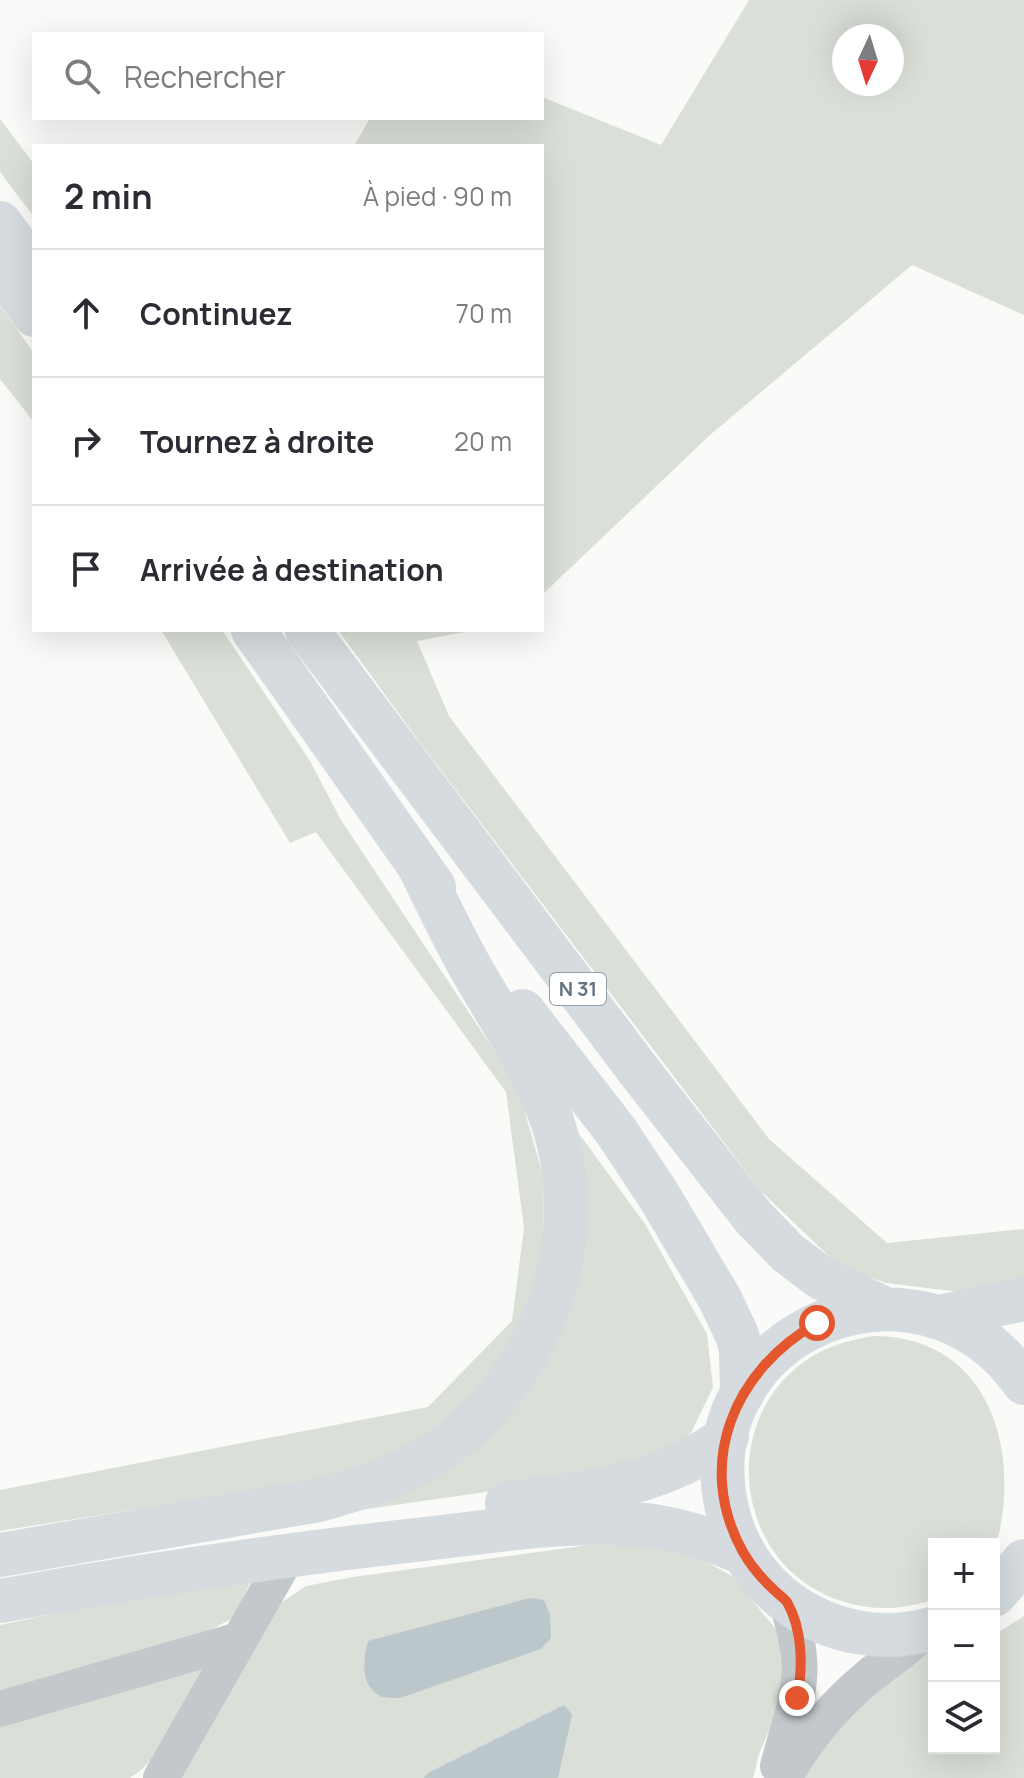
<!DOCTYPE html>
<html lang="fr">
<head>
<meta charset="utf-8">
<style>
  body { margin:0; font-family:Manrope,sans-serif; background:#f7f7f7; color:#2b2b33 }
  .controls { position:absolute; right:24px; bottom:24px; display:grid; overflow:hidden; border-radius:0px; box-shadow:0 8px 32px #0002 }
  .controls button { width:72px; height:72px; display:grid; place-items:center; padding:0; border:0; border-bottom:2px solid #e1e1e2; background:#fff; color:#2b2b33; font:40px sans-serif }
  .compass { position:absolute; left:832px; top:24px; width:72px; height:72px; border-radius:50%; background:#fff; box-shadow:0 8px 32px #0002; rotate:184deg }
  .stop { position:absolute; width:24px; height:24px; margin:-18px; border:6px solid #e4572e; border-radius:50%; background:#fff }
  .stop.end { background:#e4572e; border-color:#fff; box-shadow:0 2px 8px #0008 }
  .list { margin:0; padding:0; list-style:none }
  h2 { display:flex; justify-content:space-between; align-items:center; height:104px; margin:0; padding:0 32px; font-size:34px }
  h2 small { font-size:26px; font-weight:400; color:#7c7c81 }
  .list li { display:grid; grid-template-columns:52px 1fr auto; gap:24px; align-items:center; box-sizing:border-box; height:128px; padding:0 32px; border-top:2px solid #e1e1e2 }
  .list b { display:block; font-size:30px; white-space:nowrap }
  .list em { font-size:26px; font-style:normal; color:#7c7c81 }
  .icon { flex:none; width:44px; height:44px; fill:none; stroke:currentColor; stroke-width:2; stroke-linecap:round; stroke-linejoin:round }
  .map { position:relative; flex:none; width:1024px; height:1778px; overflow:hidden }
  .search { position:absolute; background:#fff; box-shadow:0 8px 32px #0002; left:32px; top:32px; width:512px; height:88px; display:flex; align-items:center; gap:20px; box-sizing:border-box; padding:0 28px; border-radius:0px; color:#7c7c81; font-size:30px }
  .panel { position:absolute; background:#fff; box-shadow:0 8px 32px #0002; left:32px; top:144px; width:512px; height:488px; border-radius:0px }
  .map>svg:first-child { display:block }
  .green { fill:#dadfd7; fill-rule:evenodd }
  .water { fill:#bbc7cb }
  .lines { fill:none; stroke-linecap:round; stroke-linejoin:round }
  .minor { stroke:#c3c8cc; stroke-width:36 }
  .major { stroke:#d6dbdf; stroke-width:44 }
  .highway { stroke:#d6dbdf; stroke-width:44 }
  .route { stroke:#e4572e; stroke-width:10 }
  .labels { text-anchor:middle; stroke-width:8; stroke-linejoin:round; paint-order:stroke }
  .shield { fill:#fff; stroke:#939fa8; stroke-width:2 }
  .shield-label { font-size:20px; font-weight:bold; fill:#657683 }
</style>
</head>
<body>
<div class="map">
<svg width="1024" height="1778" viewBox="0 0 1024 1778">
  <rect width="100%" height="100%" fill="#fafaf8"/>
  <g class="green">
    <path d="M749,0H1024V315L912,265L710,435L542,595V146H354L370,118H542V97L661,145ZM844,36H892V84H844Z"/>
    <polygon points="0,119 34,164 34,217 0,172"/>
    <polygon points="0,306 34,353 34,422 0,379"/>
    <polygon points="161,630 222,630 310,761 341,820 517,1085 544,1179 543,1256 528,1312 479,1392 416,1442 337,1477 0,1531 0,1490 428,1407 512,1321 524,1228 506,1092 316,832 290,843"/>
    <polygon points="338,630 475,630 417,641 449,716 769,1139 887,1243 1024,1229 1024,1279 976,1294 886,1283 839,1266 761,1191 421,744"/>
    <polygon points="577,1131 645,1224 707,1334 713,1387 691,1433 666,1455 612,1474 360,1510 482,1432 579,1184"/>
    <path d="M873,1336C991,1336 1024,1454 994,1553V1544H934V1599C905,1610 874,1611 845,1602C743,1573 715,1437 796,1368C818,1349 844,1341 873,1336Z"/>
    <polygon points="612,1542 688,1552 732,1576 779,1633 782,1678 780,1705 759,1754 753,1778 173,1778 275,1607 306,1586 353,1577"/>
    <polygon points="252,1579 233,1618 191,1640 0,1693 0,1625 87,1607"/>
    <path d="M1024,1616V1778H803C818,1743 897,1661 934,1652V1748H994V1635Z"/>
    <path d="M216,1659C192,1699 170,1752 130,1778H0V1719Z"/>
  </g>
  <g class="water">
    <path d="M530,1598L544,1600L550,1615L551,1638L541,1649L400,1698C394,1698 385,1698 380,1696C360,1686 363,1659 368,1641Z"/>
    <polygon points="564,1705 572,1715 558,1778 424,1778 428,1773"/>
  </g>
  <g class="lines">
    <g class="minor">
      <polyline points="0,1709 239,1640"/>
      <path d="M778,1766C797,1696 811,1673 786,1601"/>
      <polyline points="161,1778 288,1555"/>
      <path d="M784,1778C806,1739 833,1706 868,1677C888,1661 908,1648 927,1630"/>
    </g>
    <g class="major">
      <polyline points="939,1317 1024,1299"/>
      <polyline points="994,1595 1024,1561"/>
      <path d="M934,1628C884,1643 831,1633 789,1603C758,1581 735,1546 727,1509C687,1331 919,1233 1024,1383"/>
    </g>
    <g class="highway">
      <polyline points="0,223 34,269"/>
      <polyline points="0,267 34,315"/>
      <polyline points="253,630 434,887"/>
      <polyline points="307,630 639,1071 754,1218 788,1253 821,1278 885,1309"/>
      <polyline points="523,1011 616,1131 659,1196 720,1299 737,1335 741,1350 742,1394"/>
      <path d="M507,1503C584,1493 664,1486 727,1436"/>
      <path d="M0,1555L319,1500C356,1489 393,1479 426,1459C540,1390 598,1236 548,1110C529,1061 499,1017 473,972C453,937 436,900 418,864"/>
      <path d="M0,1601C144,1575 287,1554 433,1538C502,1530 575,1518 645,1525C679,1529 712,1540 744,1553"/>
    </g>
  </g>
  <g class="lines">
    <path class="route" d="M797,1698C803,1668 803,1630 787,1602C784,1598 778,1594 774,1590C762,1579 751,1566 743,1552C694,1464 734,1370 817,1323"/>
  </g>
  <g class="labels">
    <rect class="shield" x="550" y="973" width="56" height="32" rx="6"/>
    <g class="shield-label">
      <text x="578" y="996">N 31</text>
    </g>
  </g>
</svg>
<div class="controls">
<button>+</button>
<button>−</button>
<button><svg class="icon" aria-label="layers" viewBox="0 0 24 24"><path d="M12 4l9 5-9 5-9-5zM3 14l9 5 9-5"/></svg></button>
</div>
<svg class="compass" viewBox="-18 -18 36 36"><path d="M0-13l5 13h-10z" fill="#e53935"/><path d="M0 13l5-13h-10z" fill="#7c7c81"/></svg>
<div class="stop" style="left:817px;top:1323px"></div>
<div class="stop end" style="left:797px;top:1698px"></div>
<div class="search"><svg class="icon" aria-label="search" viewBox="0 0 24 24"><circle cx="10" cy="10" r="6"/><path d="M15 15l6 6"/></svg>Rechercher</div>
<section class="panel">
<h2>2 min<small>À pied · 90 m</small></h2>
<ul class="list">
<li><svg class="icon" aria-label="ahead" viewBox="0 0 24 24"><path d="M12 20V5M6 11l6-6 6 6"/></svg><div><b>Continuez</b></div><em>70 m</em></li>
<li><svg class="icon" aria-label="right" viewBox="0 0 24 24"><path d="M7 20v-9h11M14 6l5 5-5 5"/></svg><div><b>Tournez à droite</b></div><em>20 m</em></li>
<li><svg class="icon" aria-label="arrive" viewBox="0 0 24 24"><path d="M6 21V4h12l-3 4 3 4H6"/></svg><div><b>Arrivée à destination</b></div></li>
</ul>
</section>
</div>
</body>
</html>
